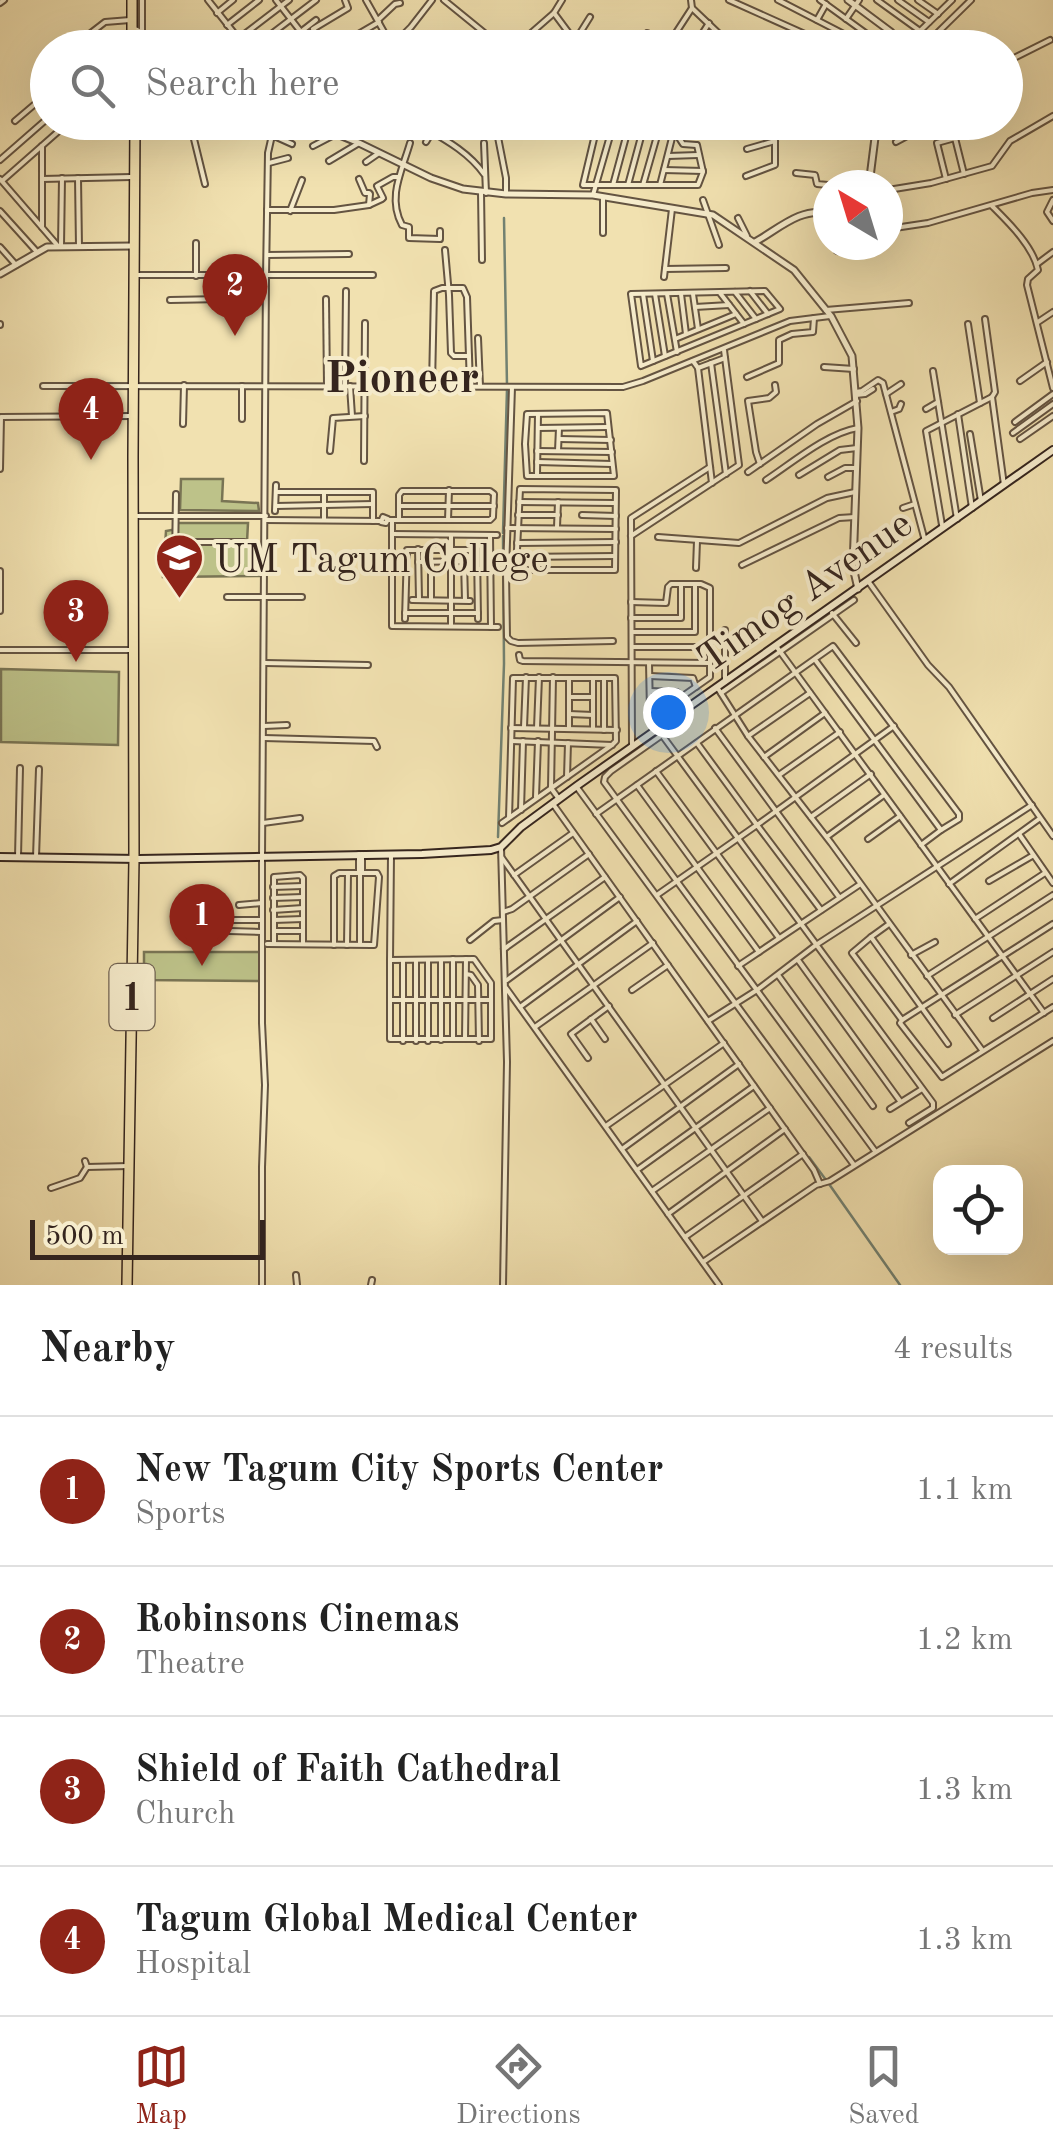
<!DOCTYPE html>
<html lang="en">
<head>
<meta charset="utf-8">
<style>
  body { margin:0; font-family:"Old Standard TT",serif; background:#f2f2f2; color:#222 }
  .controls { position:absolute; right:30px; bottom:30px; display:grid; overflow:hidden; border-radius:20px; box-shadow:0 10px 40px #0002 }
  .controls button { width:90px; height:90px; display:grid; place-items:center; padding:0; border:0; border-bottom:2px solid #e0e0e0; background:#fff; color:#222; font:50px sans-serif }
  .compass { position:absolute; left:813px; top:170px; width:90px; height:90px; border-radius:50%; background:#fff; box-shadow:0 10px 40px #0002; rotate:322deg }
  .scale { position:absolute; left:30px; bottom:25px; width:235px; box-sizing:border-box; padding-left:10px; border:5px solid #35251e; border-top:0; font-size:28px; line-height:35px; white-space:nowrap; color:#35251e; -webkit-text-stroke:8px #f6eccc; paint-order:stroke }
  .you { position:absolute; left:668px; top:712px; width:35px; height:35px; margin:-25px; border:8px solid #fff; border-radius:50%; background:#1a73e8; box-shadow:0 0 0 15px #1a73e833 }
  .badge { display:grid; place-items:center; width:65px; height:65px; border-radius:50%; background:#8f2418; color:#fff; font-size:32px; font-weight:700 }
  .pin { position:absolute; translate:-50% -82px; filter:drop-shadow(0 2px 5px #0008) }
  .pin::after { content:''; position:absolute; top:52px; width:35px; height:30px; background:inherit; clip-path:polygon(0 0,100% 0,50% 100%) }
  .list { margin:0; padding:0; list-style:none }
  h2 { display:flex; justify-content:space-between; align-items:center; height:130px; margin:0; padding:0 40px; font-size:42px }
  h2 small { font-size:32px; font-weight:400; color:#767676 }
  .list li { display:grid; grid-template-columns:65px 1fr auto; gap:30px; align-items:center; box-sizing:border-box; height:150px; padding:0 40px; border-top:2px solid #e0e0e0 }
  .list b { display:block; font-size:38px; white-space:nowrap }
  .list p { margin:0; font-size:32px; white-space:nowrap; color:#767676 }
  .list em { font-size:32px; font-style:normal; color:#767676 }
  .icon { flex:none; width:55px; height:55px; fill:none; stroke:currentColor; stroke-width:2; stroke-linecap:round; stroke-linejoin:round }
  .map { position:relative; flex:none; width:1053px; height:1285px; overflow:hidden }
  .search { position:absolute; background:#fff; box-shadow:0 10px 40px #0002; left:30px; right:30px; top:30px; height:110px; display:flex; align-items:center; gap:25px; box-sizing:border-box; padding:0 35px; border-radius:55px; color:#767676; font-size:38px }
  .sheet { height:730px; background:#fff }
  nav { display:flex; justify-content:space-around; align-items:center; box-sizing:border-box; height:140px; border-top:2px solid #e0e0e0; background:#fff; font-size:28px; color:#767676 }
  nav a { display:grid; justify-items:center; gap:5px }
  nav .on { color:#8f2418 }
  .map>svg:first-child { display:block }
  .green { fill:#bdc289; stroke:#797454; stroke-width:2.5 }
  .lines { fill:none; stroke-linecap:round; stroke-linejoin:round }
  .stream { stroke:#728171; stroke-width:2.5 }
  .minor-casing { stroke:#645442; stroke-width:8 }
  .tertiary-casing { stroke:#645442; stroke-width:9 }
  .secondary-casing { stroke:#35251e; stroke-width:10 }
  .trunk-casing { stroke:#35251e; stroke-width:12 }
  .minor { stroke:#f6eccc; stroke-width:4 }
  .tertiary { stroke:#f6eccc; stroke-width:5 }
  .secondary { stroke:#f6eccc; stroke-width:6 }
  .trunk { stroke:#f1e1b0; stroke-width:9 }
  .labels { text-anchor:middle; stroke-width:8; stroke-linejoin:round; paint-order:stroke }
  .shield { fill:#f6eccc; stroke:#6f6152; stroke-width:2.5 }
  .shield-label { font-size:38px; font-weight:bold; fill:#35251e }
  .poi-label { font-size:40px; fill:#35251e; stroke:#f6eccc; text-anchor:start }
  .street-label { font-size:40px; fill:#35251e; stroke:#f6eccc }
  .quarter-label { font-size:45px; font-weight:bold; fill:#35251e; stroke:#f6eccc }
</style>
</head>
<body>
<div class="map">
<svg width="1053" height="1285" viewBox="0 0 1053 1285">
  <rect width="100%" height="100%" fill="#f1e1b0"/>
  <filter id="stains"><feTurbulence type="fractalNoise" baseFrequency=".002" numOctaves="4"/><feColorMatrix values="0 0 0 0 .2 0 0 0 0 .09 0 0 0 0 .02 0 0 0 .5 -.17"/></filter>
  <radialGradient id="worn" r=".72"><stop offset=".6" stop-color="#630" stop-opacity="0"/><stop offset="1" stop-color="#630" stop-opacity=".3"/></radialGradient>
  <g class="green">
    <polygon points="181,479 223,479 222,501 258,503 259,511 180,510"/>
    <polygon points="178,523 248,523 247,542 263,544 263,576 163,577 166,531 177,529"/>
    <polygon points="1,669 119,672 118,745 1,742"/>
    <polygon points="144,952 260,952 260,981 144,980"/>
  </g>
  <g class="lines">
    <g class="stream">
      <polyline points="504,218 507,385"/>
      <polyline points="503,533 507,389"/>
      <polyline points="498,837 504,664 503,536"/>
      <polyline points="809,1157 826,1180"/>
      <polyline points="829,1184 900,1285"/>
    </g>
    <defs>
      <g id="minor">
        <polyline points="208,0 246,48"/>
        <polyline points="276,0 301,32"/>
        <polyline points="366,0 384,32 394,44"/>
        <polyline points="444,0 503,48"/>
        <polyline points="691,0 692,8 734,48"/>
        <polyline points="729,0 836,48"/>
        <polyline points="778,0 871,48"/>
        <polyline points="820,0 878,42 882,48"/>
        <polyline points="877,0 920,31 952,0"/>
        <polyline points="898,0 929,22"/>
        <polyline points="918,0 938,14"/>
        <polyline points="0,3 4,0"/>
        <polyline points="217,13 233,0"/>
        <polyline points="554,13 580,48"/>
        <polyline points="846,19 859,0"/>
        <polyline points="378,20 395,4 400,3"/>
        <polyline points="817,20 826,4"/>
        <polyline points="227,25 259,0"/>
        <polyline points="313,29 348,8 345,0"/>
        <polyline points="314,30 324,48"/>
        <polyline points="631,38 641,40 647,33 670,42"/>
        <polyline points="238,39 289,0"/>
        <polyline points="74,46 105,22 130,20"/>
        <polyline points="142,48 142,0"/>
        <polyline points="253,48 316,0"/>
        <polyline points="280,48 316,20"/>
        <polyline points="305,48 317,38"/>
        <polyline points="342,48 355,36 379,22"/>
        <polyline points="390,48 411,27 432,0"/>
        <polyline points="514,48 554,13 562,0"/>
        <polyline points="566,48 575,41 590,17"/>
        <polyline points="666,48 692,8"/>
        <polyline points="693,48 709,23"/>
        <polyline points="922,48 971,0"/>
        <polyline points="1006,62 1050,40"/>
        <polyline points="40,75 48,84"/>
        <polyline points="1006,89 1010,87 1014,95"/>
        <polyline points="15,121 48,93"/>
        <polyline points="82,122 83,124"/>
        <path d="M415,122C440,137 467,150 484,174"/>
        <polyline points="495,122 506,178 506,194"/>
        <polyline points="598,122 583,185 698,185 703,172 697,145"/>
        <polyline points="674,130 683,144 696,145"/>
        <polyline points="136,134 193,135 221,131"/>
        <polyline points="141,134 141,122"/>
        <polyline points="193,135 205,184"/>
        <polyline points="272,135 292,144"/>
        <polyline points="738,136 784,129 856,134 859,132 862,122"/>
        <polyline points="426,142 432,132"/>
        <polyline points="896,142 933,122"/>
        <path d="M410,143C402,171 387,197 402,225L409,227V238L440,239V231"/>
        <polyline points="484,143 486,193"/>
        <polyline points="42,146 42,227"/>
        <polyline points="313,146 336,134"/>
        <polyline points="747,149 775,141"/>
        <polyline points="668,156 698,155"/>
        <polyline points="0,160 48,118"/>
        <polyline points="329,161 359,143"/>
        <polyline points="366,162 379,153"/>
        <polyline points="269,163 288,158"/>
        <polyline points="664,170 703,171"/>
        <polyline points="796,173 815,175 817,184 828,185"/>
        <polyline points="746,176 775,165 775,122"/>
        <polyline points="78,178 79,247"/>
        <polyline points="0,179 58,246"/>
        <polyline points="42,179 131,177"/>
        <polyline points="359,179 365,193 369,193"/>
        <polyline points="946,179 937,143 955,138 964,174"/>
        <polyline points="2,181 69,122"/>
        <polyline points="613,185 630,122"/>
        <polyline points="628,185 645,122"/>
        <polyline points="643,185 661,122"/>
        <polyline points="660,185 674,130 671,122"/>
        <polyline points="888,190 931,183 992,166 1010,141 1053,116"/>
        <polyline points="481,192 482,260"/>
        <polyline points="370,194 369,205 382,199"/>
        <polyline points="593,195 614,122"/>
        <polyline points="383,198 377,186 393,177 399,177"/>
        <polyline points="603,198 603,233"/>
        <polyline points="703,200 719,245"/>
        <polyline points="1053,200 1047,212 1053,221"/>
        <path d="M992,206C1009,223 1033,246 1038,270L1028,279L1027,285L1053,388"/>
        <polyline points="267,210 334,210 369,205"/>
        <polyline points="0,211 37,252"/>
        <polyline points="290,211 302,180"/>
        <polyline points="738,218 747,236"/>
        <polyline points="888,229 928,223 1032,193 1053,190"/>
        <polyline points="196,243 196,276"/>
        <polyline points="61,246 62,178"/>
        <polyline points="0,247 16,265"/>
        <polyline points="445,250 449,295 451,353 454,356 469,356"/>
        <polyline points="837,251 840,245"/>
        <polyline points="267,255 349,254"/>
        <polyline points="1037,264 1053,252"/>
        <polyline points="665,269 726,268"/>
        <polyline points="135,275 373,275"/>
        <polyline points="664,277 672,209"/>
        <polyline points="750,291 768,314"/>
        <polygon points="765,291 780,309 641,366 631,294"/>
        <polyline points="735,292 756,319"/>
        <polyline points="720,293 744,324"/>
        <polyline points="643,294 653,361"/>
        <polyline points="655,294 665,356"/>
        <polyline points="667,294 677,352"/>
        <polyline points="681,294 686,334"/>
        <polyline points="693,294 698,329"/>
        <polyline points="326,299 327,385"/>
        <polyline points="170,300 223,299 229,275"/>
        <polyline points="695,307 729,305"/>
        <polyline points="826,310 909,303"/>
        <polyline points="985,319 995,392 992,397 1004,485"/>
        <polyline points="1038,322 1053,312"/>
        <polyline points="0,324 0,325"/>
        <polyline points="968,324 980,403"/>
        <polyline points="478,338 480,386"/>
        <polyline points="675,339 736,314"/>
        <polyline points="693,361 698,368 712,483"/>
        <polyline points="711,363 726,474"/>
        <polyline points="824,367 854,369"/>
        <polyline points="698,368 725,358"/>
        <polyline points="933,371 957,519"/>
        <polyline points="747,377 779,363 779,340 792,334 813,332 814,318"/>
        <polyline points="1020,381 1047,362"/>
        <polyline points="345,385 346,291"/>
        <polyline points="432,385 434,291 442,288 463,288 467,297 470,386"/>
        <polyline points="43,386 623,387 643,381 790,321 830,316"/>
        <polyline points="350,386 352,416"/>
        <polyline points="512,387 506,572 507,637 511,641 518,643 613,641"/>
        <polyline points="856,392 862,391 878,380 883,383 925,541"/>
        <polyline points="886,394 901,384"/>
        <polyline points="856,395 865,394 873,389"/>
        <polyline points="926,409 938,402"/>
        <polyline points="891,412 899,409 901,404"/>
        <polygon points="527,414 607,413 614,476 527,476 525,444"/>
        <polyline points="958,414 972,508"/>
        <polyline points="242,419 242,386"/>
        <polyline points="1015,422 1053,394"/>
        <polyline points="183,424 184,385"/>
        <polyline points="538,428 608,427"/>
        <polyline points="1013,433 1053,404"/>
        <polyline points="970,434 981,501"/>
        <polyline points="559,439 611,440"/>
        <polyline points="1020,439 1053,416"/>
        <polyline points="330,451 333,418 365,416"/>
        <polyline points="537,451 612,452"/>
        <polyline points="558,451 559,428"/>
        <polyline points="364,461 365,323"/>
        <polyline points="537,462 612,464"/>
        <polyline points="760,464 756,452 748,401 769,398 776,392 775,385"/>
        <polyline points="0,469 1,417 133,416"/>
        <polyline points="748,472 817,424 857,401"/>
        <polyline points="537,474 538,414"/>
        <polyline points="799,475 840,450 857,448"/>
        <polyline points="828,477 845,468 856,468"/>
        <path d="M766,480C792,463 827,433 858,428"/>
        <polygon points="520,489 616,490 615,570 516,570"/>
        <polyline points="276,492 373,492 373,521"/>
        <polyline points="519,502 614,503"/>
        <polyline points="276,506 373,504"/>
        <polyline points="399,506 494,506"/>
        <polyline points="903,508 915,504"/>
        <polyline points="275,511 276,485"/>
        <polyline points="518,515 558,515"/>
        <polyline points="582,515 616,516"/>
        <polyline points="136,516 266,516"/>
        <polyline points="149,516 168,516"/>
        <polygon points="383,517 388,519 386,523 381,522"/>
        <polyline points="266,520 381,521"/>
        <polyline points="324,520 324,492"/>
        <polyline points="388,520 490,520 493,517 494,494 490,491 402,491 399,495 399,520"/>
        <polyline points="392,520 392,626 498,627"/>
        <polyline points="448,520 449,490"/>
        <polyline points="942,525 926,431 992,397"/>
        <polyline points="557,527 558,502"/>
        <polyline points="507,528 616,529"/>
        <polyline points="392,534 497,535"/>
        <polyline points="451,535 451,625"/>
        <polyline points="490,536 491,627"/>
        <polyline points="631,536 739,465 724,350"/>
        <polyline points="658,537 739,543 827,498 855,492"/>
        <polyline points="175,542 244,542"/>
        <polyline points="517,543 616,542"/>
        <polyline points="418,549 419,599"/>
        <polyline points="517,557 615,556"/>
        <polyline points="175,561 176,494"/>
        <polyline points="464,561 465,600"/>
        <polyline points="418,562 470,561"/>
        <polyline points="431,562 431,600"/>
        <polyline points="742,565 839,518 855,517"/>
        <polyline points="696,568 697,541"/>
        <polyline points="0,571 0,611"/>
        <polyline points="868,581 928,665 949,687 1053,836"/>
        <polyline points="227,597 302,597"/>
        <polyline points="412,600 470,601"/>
        <polyline points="631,602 666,603 668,587 671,584 701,584 710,588 710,677 653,717 650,712 649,663"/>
        <polyline points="405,613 478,613"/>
        <polyline points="832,613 856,643"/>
        <polyline points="631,618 681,618 681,584"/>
        <polyline points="405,619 407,550 477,550 478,619"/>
        <polyline points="632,632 695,632 695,584"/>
        <polyline points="776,646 1044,1013"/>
        <polyline points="632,647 710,647"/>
        <polyline points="0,650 130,650"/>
        <polyline points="519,655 520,660 523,661 710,663"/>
        <polyline points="816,661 941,830 921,845"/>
        <polyline points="265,663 368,665"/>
        <polyline points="650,676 693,678 696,687"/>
        <polyline points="553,677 551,788 559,799"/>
        <polyline points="593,679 593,729"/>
        <polyline points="604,679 604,730"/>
        <polyline points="725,682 725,630"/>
        <polyline points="717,687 748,736 831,843 982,1050"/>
        <polyline points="650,691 677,692 682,697"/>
        <polyline points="721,693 854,600"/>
        <polyline points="569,697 593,697"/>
        <polyline points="569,714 593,715"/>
        <polyline points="264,726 287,725"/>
        <polyline points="524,727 526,677"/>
        <polyline points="511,728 617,730"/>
        <polyline points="537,728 539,677"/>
        <polyline points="715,728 839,897"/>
        <polyline points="569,729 569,679"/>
        <polyline points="662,735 611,771 605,777 604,782 875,1151"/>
        <polyline points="662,735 933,1103 933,1108 909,1123"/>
        <polyline points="748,736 810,693"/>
        <polyline points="264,738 374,741 377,747"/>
        <polyline points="512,741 612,745"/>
        <polyline points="697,743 757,825 894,726"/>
        <polyline points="632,745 631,518 710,467"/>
        <polyline points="764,757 825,713"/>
        <polyline points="656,771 779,938"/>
        <polyline points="779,775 840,732"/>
        <polyline points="567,777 568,743"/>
        <polyline points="637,785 759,952"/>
        <polyline points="576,786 854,1165"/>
        <polyline points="536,797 538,741"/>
        <polyline points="553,804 814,1170 820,1184"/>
        <polyline points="521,810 523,741"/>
        <polyline points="596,814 833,646 959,814 959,819 941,830"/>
        <polyline points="811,817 871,774"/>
        <polyline points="263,823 300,818"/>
        <polyline points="502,823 612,745 616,741 615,678 513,678 509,818"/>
        <polyline points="1019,834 1053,883"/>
        <polyline points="828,836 884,795"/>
        <polyline points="868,839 900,816"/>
        <polyline points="501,847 507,1062 503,1285"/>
        <polyline points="359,854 359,873"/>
        <polyline points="362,854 362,873"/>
        <polyline points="18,857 20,768"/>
        <polyline points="36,857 39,769"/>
        <polyline points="502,858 762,1221"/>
        <polyline points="514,875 573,833"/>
        <polyline points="989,881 1032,856"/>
        <polyline points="949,884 1039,819"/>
        <polyline points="273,887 303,886"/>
        <polyline points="657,895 757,825 821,910"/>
        <polyline points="273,898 303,897"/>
        <polyline points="239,905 262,903"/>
        <polyline points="273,910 303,908"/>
        <polyline points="503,912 512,909 589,854"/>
        <polyline points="975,919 1045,873"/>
        <polyline points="221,920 261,920"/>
        <polyline points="274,920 303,919"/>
        <polyline points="889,924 871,937 948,1044"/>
        <polyline points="229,931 262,932"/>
        <polyline points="274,931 303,931"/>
        <polyline points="871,937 852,953 902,1020 900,1023 942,1077 1053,1007"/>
        <polyline points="470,940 494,921 503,920"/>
        <polyline points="267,944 372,945 374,945 379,877 377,873 360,873 360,945"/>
        <polyline points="274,944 274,877 300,875 303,878 303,944"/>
        <polyline points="334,945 334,876 339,873 360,873"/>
        <polyline points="347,945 348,873"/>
        <polyline points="504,949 605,877"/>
        <polyline points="911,955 935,942"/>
        <polygon points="474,959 491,983 491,1039 390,1039 390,960"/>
        <polyline points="390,960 391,855"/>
        <polyline points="403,960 403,1041"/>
        <polyline points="416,960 416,1041"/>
        <polyline points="428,960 428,1041"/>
        <polyline points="441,960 441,1040"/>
        <polyline points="798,960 900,1101"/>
        <polyline points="738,966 859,885"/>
        <polyline points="466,974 471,975 478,985 479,1041"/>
        <polyline points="778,975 873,1106"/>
        <polyline points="927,976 1053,895"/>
        <polyline points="507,980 620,897"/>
        <polyline points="506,988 719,1285"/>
        <polyline points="632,990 668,965"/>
        <polyline points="390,1000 490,1000"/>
        <polyline points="520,1007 637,921"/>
        <polyline points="955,1015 1053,952"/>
        <polyline points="993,1018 1053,979"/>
        <polyline points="591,1019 605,1039"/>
        <polyline points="902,1020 1053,924"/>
        <polyline points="708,1021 757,990 816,945 1032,805"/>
        <polyline points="535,1027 653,943"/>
        <polyline points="453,1039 453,959"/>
        <polyline points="465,1039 466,959"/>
        <polyline points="588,1058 571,1034 609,1006"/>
        <polyline points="890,1109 922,1089"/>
        <polyline points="606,1126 724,1043"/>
        <polyline points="622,1149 739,1064"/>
        <polyline points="85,1161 87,1167 129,1166"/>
        <polyline points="637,1170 754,1086"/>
        <polyline points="51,1188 80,1178 87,1167"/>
        <polyline points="652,1191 770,1108"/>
        <polyline points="668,1214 785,1129"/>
        <polyline points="685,1237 803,1154"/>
        <polyline points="703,1262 816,1185 830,1181 1053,1041"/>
        <polyline points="296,1275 297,1285"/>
        <polyline points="262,1285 262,1167 265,1085 262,1023 262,857 266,276 268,153 275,122"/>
        <polyline points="371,1285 372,1280"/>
      </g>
      <g id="tertiary">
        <polyline points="848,0 891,32 899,48"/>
        <polyline points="132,30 136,30 168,48"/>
        <polyline points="308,122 359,143 431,178 463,189 506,194 593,195 713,215 794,270 831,316 852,356 858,428 853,567 858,589"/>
        <polyline points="869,185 877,122"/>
        <path d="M755,242C777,230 802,206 828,214"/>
        <polyline points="0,274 47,247 132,246"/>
      </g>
      <polyline id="secondary" points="0,857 139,859 422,854 491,850 501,847 521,827 578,785 1053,450"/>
      <g id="trunk">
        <polyline points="132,0 132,48"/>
        <polyline points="127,1285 134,859 133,457 135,122"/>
      </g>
    </defs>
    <use href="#minor" class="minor-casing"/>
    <use href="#tertiary" class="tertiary-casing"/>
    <use href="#secondary" class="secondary-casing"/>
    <use href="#trunk" class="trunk-casing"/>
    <use href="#minor" class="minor"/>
    <use href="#tertiary" class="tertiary"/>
    <use href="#secondary" class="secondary"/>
    <use href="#trunk" class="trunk"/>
  </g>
  <defs>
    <symbol id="university-pin" viewBox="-11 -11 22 30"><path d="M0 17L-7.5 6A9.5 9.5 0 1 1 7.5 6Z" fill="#8f2418" stroke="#f6eccc"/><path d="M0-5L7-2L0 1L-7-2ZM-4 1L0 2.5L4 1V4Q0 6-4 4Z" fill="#fff"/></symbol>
  </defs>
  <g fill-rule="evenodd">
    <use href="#university-pin" x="152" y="530" width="55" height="75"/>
  </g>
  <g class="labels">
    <rect class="shield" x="109.5" y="964" width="45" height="66" rx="8"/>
    <g class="shield-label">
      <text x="132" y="1010">1</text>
    </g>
    <g class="poi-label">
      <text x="214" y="572">UM Tagum College</text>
    </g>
    <g class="street-label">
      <text transform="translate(804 590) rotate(-35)" y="14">Timog Avenue</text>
    </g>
    <g class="quarter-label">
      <text x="402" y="392">Pioneer</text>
    </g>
  </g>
  <rect width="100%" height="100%" filter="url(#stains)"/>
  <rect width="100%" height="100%" fill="url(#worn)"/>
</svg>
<div class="controls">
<button><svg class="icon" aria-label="locate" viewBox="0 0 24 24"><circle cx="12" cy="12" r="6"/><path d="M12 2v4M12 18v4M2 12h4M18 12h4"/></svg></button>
</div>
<svg class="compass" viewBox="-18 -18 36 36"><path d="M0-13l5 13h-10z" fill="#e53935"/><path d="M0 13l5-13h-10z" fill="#767676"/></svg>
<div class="scale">500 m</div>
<div class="you"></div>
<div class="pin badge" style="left:202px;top:966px">1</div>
<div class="pin badge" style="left:235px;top:336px">2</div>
<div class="pin badge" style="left:76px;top:662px">3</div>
<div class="pin badge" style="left:91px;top:460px">4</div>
<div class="search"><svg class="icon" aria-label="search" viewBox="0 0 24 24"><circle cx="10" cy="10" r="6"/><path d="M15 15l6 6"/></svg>Search here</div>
</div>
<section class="sheet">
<h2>Nearby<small>4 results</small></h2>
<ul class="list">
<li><span class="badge">1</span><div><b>New Tagum City Sports Center</b><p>Sports</p></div><em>1.1 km</em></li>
<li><span class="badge">2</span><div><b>Robinsons Cinemas</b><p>Theatre</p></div><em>1.2 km</em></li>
<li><span class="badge">3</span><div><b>Shield of Faith Cathedral</b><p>Church</p></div><em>1.3 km</em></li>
<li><span class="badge">4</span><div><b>Tagum Global Medical Center</b><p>Hospital</p></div><em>1.3 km</em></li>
</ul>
</section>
<nav>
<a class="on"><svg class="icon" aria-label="map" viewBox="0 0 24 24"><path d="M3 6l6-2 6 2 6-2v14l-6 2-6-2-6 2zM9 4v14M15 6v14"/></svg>Map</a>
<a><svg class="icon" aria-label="directions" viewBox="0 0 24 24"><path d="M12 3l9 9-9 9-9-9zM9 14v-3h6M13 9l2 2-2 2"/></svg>Directions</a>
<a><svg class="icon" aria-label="saved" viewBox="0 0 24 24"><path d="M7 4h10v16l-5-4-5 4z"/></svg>Saved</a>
</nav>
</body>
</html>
